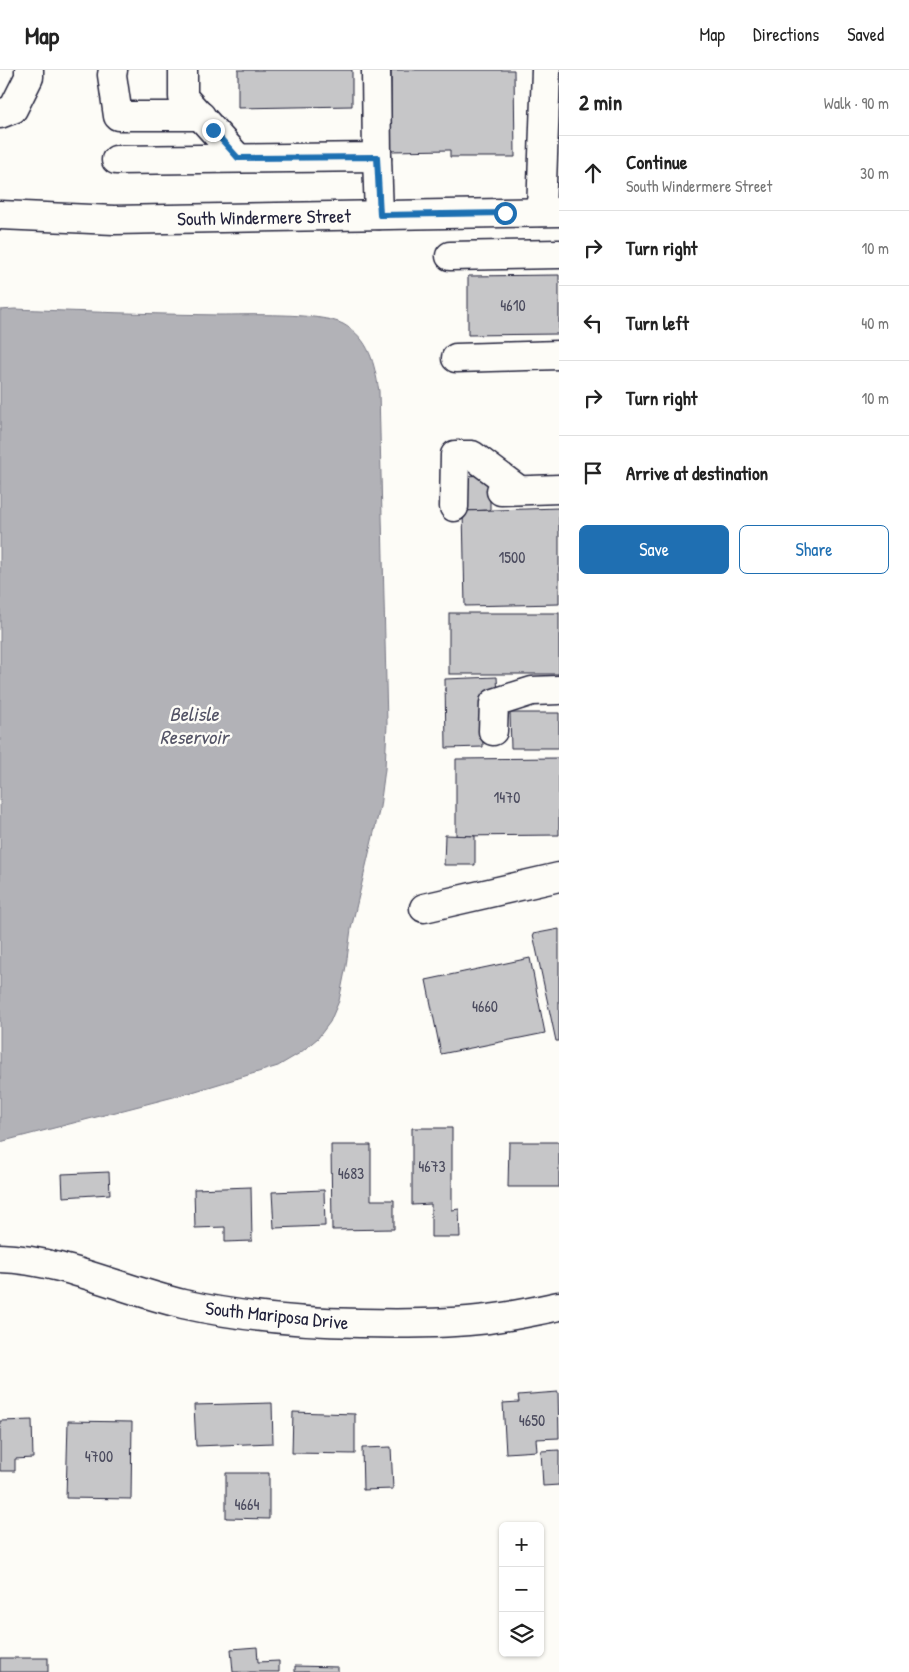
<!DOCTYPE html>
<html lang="en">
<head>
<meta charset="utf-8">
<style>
  body { margin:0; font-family:"Patrick Hand",sans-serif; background:#f6f6f6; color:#222 }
  .controls { position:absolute; right:15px; bottom:15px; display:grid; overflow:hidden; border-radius:8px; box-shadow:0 1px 4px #0004 }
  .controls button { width:45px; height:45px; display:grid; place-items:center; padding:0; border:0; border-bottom:1px solid #e0e0e0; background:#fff; color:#222; font:25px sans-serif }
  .stop { position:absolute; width:15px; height:15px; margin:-11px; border:4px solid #1f6fb2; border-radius:50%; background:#fff }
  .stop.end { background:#1f6fb2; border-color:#fff; box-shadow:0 1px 5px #0008 }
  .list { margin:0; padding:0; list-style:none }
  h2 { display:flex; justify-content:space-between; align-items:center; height:65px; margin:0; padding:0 20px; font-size:21px }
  h2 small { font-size:16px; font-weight:400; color:#767676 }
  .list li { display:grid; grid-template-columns:32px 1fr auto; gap:15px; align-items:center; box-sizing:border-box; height:75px; padding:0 20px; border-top:1px solid #e0e0e0 }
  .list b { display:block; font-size:19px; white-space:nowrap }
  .list p { margin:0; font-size:16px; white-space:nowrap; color:#767676 }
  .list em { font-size:16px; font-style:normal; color:#767676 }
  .actions { display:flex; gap:10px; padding:15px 20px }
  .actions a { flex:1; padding:11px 0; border:1px solid #1f6fb2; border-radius:8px; text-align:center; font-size:18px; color:#1f6fb2 }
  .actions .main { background:#1f6fb2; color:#fff }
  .icon { flex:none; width:28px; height:28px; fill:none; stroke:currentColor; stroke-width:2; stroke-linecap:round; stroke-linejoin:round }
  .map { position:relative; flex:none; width:559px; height:1602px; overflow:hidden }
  header { display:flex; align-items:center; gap:30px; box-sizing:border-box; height:70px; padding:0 25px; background:#fff; border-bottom:1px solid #e0e0e0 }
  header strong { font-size:24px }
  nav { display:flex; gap:28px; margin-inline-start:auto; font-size:18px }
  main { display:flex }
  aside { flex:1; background:#fff }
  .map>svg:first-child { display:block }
  .water { fill:#b2b2b7; stroke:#787885 }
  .building { fill:#c6c6c8; stroke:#22223b }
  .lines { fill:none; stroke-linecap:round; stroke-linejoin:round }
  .minor-casing { stroke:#22223b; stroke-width:31 }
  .minor { stroke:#fdfcf7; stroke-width:28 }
  .route { stroke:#1f6fb2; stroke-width:6 }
  .labels { text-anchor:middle; stroke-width:5; stroke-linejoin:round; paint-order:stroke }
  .number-label { font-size:16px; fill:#4b4b5e }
  .street-label { font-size:19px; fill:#22223b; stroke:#fdfcf7 }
  .water-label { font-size:20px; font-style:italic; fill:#545466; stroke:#fdfcf7 }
</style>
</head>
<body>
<header>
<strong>Map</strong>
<nav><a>Map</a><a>Directions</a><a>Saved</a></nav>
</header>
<main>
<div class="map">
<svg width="559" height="1602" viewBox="0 0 559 1602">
  <rect width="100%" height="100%" fill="#fdfcf7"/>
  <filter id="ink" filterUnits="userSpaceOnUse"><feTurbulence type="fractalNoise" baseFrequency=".02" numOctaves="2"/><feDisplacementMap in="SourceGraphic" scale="10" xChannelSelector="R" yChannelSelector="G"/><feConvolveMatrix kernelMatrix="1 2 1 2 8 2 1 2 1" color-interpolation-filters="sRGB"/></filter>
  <g filter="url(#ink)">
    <path class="water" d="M15,239C83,242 151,244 219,245C247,245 320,242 343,254C370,269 374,293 379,321L387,654L385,699L380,737L351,859L346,896L339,931L330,952L318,968L300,983L278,996L189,1023L0,1072V240Z"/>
    <g class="building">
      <polygon points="238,0 352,0 352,36 238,38"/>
      <polygon points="391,0 514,0 515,87 450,87 450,80 391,81"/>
      <polygon points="559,205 559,264 468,265 468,206"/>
      <polygon points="490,405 490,440 463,441 463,406"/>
      <polygon points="559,438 559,534 465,536 463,441"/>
      <rect x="449" y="543" width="110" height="61"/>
      <polygon points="497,607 498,627 482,627 483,677 446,678 445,609"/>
      <polygon points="510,643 559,643 559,678 511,678"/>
      <polygon points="559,688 559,765 456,766 456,689"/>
      <polygon points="445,765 475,766 475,795 444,795"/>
      <polygon points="559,859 559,971 556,971 533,864"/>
      <polygon points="530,888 545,963 441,984 426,910"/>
      <polygon points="412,1058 452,1058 452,1140 459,1139 460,1167 431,1167 431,1134 412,1135"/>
      <polygon points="509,1072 559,1072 559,1117 508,1117"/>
      <polygon points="331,1075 371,1075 371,1130 394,1130 394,1159 332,1160"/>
      <polygon points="109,1102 110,1124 63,1127 62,1104"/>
      <polygon points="251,1117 252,1171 225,1172 225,1157 195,1158 194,1119"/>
      <polygon points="324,1120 325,1156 274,1158 272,1122"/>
      <polygon points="558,1322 559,1368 536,1369 537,1381 506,1383 503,1333 519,1332 518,1325"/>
      <polygon points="272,1333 273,1373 196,1376 194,1335"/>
      <polygon points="293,1342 355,1344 355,1384 292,1383"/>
      <polygon points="32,1350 33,1388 15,1389 15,1401 0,1401 0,1351"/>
      <polygon points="68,1351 132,1352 131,1429 66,1428"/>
      <polygon points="391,1377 393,1419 363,1420 362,1378"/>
      <polygon points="559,1380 559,1415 543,1416 541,1381"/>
      <polygon points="226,1403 269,1403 269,1449 226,1448"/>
      <polygon points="257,1577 258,1592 279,1591 279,1602 233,1602 231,1579"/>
      <rect x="0" y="1588" width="48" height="14"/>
      <polygon points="295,1596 338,1597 338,1602 295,1602"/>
    </g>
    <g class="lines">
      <defs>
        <g id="minor">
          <polyline points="113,0 112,5 118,46 201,46"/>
          <polyline points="183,0 183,27 238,88"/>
          <polyline points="0,44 13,39 29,7 29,0"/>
          <polyline points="377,87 379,145"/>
          <polyline points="116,90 377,87 376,0"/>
          <polyline points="541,142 546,0"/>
          <polyline points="0,145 114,150 559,142"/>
          <polyline points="450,186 559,184"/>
          <polyline points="456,288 559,285"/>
          <polyline points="501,421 559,419"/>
          <polyline points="454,437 455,385 472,385 519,420"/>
          <polyline points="493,661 494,633 532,621 559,620"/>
          <polyline points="424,838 559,807"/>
          <path d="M0,1188C63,1190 122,1220 183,1234C241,1247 300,1252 360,1253C403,1254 446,1254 488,1249C512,1246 536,1241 559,1236"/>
        </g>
      </defs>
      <use href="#minor" class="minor-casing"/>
      <use href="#minor" class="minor"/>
    </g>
  </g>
  <g class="lines" filter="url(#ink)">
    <polyline class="route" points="213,60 238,88 377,87 380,145 505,143"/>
  </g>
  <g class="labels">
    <g class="number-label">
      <text x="513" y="241">4610</text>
      <text x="512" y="493">1500</text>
      <text x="507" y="733">1470</text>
      <text x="485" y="942">4660</text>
      <text x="432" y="1102">4673</text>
      <text x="351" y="1109">4683</text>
      <text x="532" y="1356">4650</text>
      <text x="99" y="1392">4700</text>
      <text x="247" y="1440">4664</text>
    </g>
    <g class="street-label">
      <text transform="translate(264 147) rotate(-1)" y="7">South Windermere Street</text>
      <text transform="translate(277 1245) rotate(6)" y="7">South Mariposa Drive</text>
    </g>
    <g class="water-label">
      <text x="194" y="651">Belisle<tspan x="194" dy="23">Reservoir</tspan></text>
    </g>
  </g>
</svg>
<div class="controls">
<button>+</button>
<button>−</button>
<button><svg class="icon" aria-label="layers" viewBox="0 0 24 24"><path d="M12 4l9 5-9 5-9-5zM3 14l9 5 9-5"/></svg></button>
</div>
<div class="stop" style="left:505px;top:143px"></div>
<div class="stop end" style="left:213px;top:60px"></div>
</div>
<aside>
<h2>2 min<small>Walk · 90 m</small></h2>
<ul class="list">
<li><svg class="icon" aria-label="ahead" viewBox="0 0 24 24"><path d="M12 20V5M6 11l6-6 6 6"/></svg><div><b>Continue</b><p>South Windermere Street</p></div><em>30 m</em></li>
<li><svg class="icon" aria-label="right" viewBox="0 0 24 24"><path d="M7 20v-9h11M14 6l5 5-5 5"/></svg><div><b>Turn right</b></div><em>10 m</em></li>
<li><svg class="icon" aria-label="left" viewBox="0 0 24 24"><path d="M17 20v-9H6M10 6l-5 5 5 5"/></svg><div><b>Turn left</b></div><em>40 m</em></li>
<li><svg class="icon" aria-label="right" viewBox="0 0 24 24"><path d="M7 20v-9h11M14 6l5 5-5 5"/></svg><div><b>Turn right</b></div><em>10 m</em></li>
<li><svg class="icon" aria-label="arrive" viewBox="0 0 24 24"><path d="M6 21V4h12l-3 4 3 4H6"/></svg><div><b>Arrive at destination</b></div></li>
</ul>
<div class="actions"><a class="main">Save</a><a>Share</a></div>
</aside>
</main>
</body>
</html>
